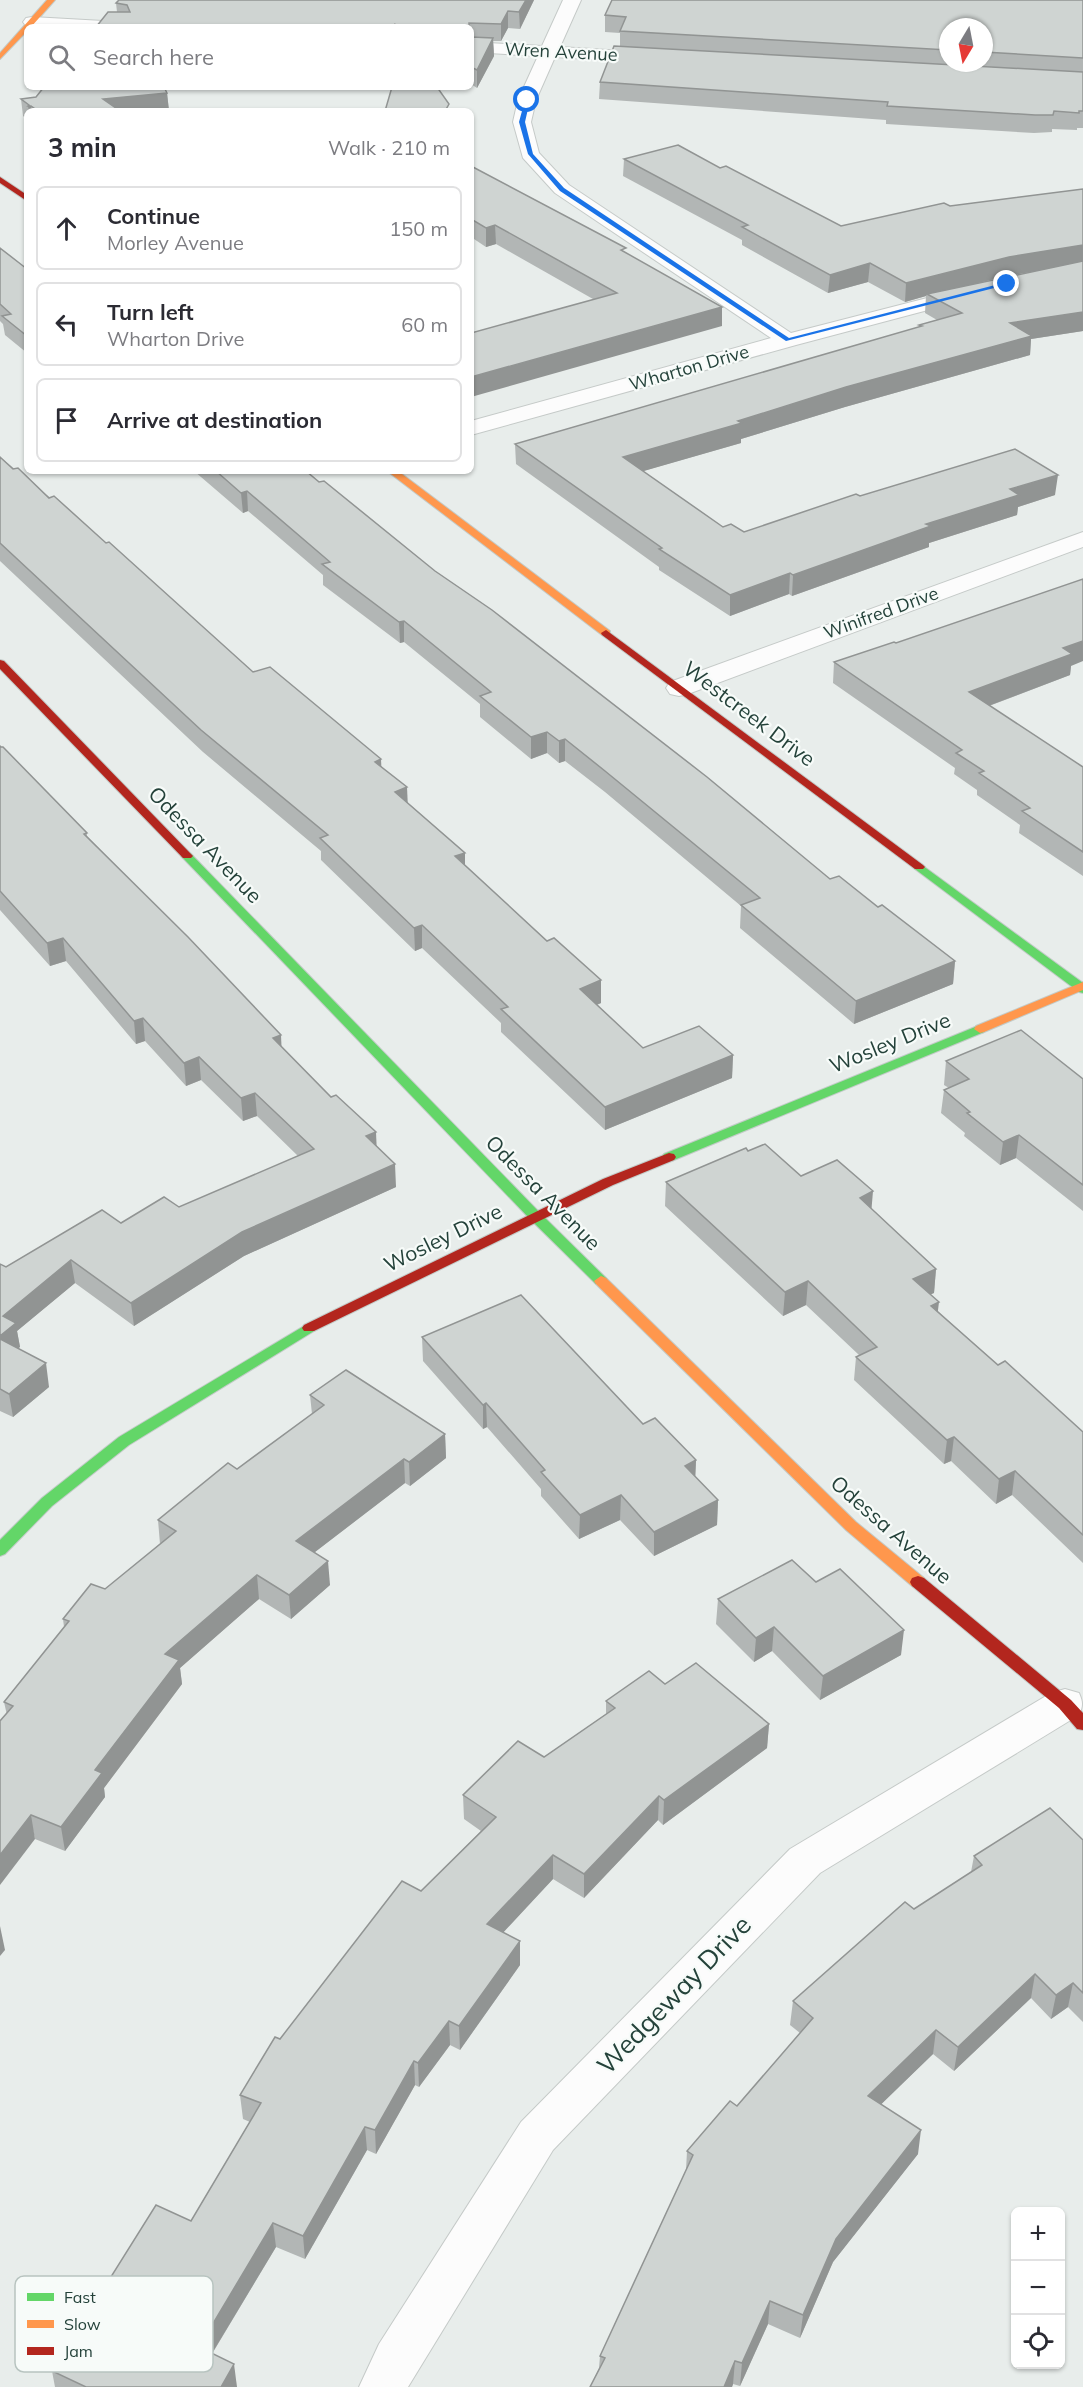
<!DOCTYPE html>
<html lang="en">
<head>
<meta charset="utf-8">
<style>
  body { margin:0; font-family:Mulish,sans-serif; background:#f2f2f3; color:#2b2b33 }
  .controls { position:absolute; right:18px; bottom:18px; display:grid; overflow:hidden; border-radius:9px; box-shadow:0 2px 4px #0004 }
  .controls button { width:54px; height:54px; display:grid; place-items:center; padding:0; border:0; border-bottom:2px solid #e1e1e2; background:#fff; color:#2b2b33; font:30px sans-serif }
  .compass { position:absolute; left:939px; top:18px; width:54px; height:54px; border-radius:50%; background:#fff; box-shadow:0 2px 4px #0004; rotate:190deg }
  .stop { position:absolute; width:18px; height:18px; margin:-14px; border:4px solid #1a73e8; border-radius:50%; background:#fff }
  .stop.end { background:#1a73e8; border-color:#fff; box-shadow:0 2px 6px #0008 }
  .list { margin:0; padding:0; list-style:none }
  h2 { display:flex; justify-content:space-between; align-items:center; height:78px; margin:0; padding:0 24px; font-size:26px }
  h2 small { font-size:20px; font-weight:400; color:#7c7c81 }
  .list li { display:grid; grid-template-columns:39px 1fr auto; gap:18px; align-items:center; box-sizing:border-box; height:84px; margin:0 12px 12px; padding:0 12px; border:2px solid #e1e1e2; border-radius:9px }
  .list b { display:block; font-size:22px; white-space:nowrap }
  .list p { margin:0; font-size:20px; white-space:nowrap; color:#7c7c81 }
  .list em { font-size:20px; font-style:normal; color:#7c7c81 }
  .icon { flex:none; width:33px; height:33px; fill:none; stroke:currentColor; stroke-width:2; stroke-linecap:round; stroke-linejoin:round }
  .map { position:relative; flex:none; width:1083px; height:2387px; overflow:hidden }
  .search { position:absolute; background:#fff; box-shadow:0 2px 4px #0004; left:24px; top:24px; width:450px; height:66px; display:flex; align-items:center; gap:15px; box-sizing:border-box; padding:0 21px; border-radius:9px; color:#7c7c81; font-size:22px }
  .panel { position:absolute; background:#fff; box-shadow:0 2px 4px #0004; left:24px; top:108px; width:450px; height:366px; border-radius:9px }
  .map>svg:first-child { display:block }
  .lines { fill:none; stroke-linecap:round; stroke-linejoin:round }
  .street-casing { stroke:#c5cac8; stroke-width:2 }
  .fast-casing { stroke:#c3cbc8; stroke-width:2 }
  .slow-casing { stroke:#c3cbc8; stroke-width:2 }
  .jam-casing { stroke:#c3cbc8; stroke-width:2 }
  .street { fill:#fcfcfc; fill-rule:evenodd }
  .fast { fill:#63d668; fill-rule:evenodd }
  .slow { fill:#ff974d; fill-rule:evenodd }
  .jam { fill:#b3261e; fill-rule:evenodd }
  .wall { fill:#b2b6b5; fill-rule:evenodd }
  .shaded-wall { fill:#919493 }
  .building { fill:#cfd4d2; stroke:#919493; stroke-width:1.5 }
  .route { fill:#1a73e8 }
  .labels { text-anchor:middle; stroke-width:4.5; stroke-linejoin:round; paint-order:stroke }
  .far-street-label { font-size:18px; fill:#24423a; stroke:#f7fbf9 }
  .street-label { font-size:21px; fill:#24423a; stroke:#f7fbf9 }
  .near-street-label { font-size:26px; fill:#24423a; stroke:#f7fbf9 }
  .key { fill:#f7fbf9; stroke:#b8c4c0; stroke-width:1.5 }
  .key-label { font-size:16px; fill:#24423a }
</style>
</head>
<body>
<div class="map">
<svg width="1083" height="2387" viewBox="0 0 1083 2387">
  <rect width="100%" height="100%" fill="#e8edeb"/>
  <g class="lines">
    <defs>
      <g id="street">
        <polygon points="563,0 581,0 560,47 655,53 661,54 664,58 661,62 655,63 555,57 536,100 531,122 539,153 569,185 791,333 970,287 977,289 981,293 977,297 796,345 471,435 471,421 771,338 555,193 523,158 513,122 518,100 538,56 471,52 471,42 542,46"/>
        <polygon points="32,17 121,22 127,23 130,27 26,26 23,22 26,18"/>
        <polygon points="1083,532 1083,547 688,694 679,696 670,694 666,688 670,682"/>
        <path d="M1065,1689L1079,1693C1083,1702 1083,1706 1079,1715L820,1873L553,2150L408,2387H359L379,2344L521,2122L790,1849L1051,1693Z"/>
      </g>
      <g id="fast">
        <polygon points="187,852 191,854 541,1214 606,1278 608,1281 606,1284 596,1284 531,1220 183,858 181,856 183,854"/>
        <polygon points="919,863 1083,983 1083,993 1079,992 915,869 913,867"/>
        <polygon points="980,1025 986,1029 984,1032 674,1160 669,1161 662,1157 664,1154"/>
        <polygon points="309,1323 314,1325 316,1328 314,1331 129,1445 52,1506 5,1554 0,1556 0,1540 42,1498 119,1437"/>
      </g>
      <g id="slow">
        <polygon points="47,0 55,0 31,27 27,27 27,31 0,59 0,53"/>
        <polygon points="387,471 398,471 610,631 610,635 602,635"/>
        <polygon points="1083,982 1083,990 984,1032 980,1033 974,1029 976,1026"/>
        <polygon points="601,1276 606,1278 856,1522 924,1578 926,1582 924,1586 918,1588 912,1586 846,1530 596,1284 594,1281"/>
      </g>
      <g id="jam">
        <polygon points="0,177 27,195 27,201 0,183"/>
        <polygon points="606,630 923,865 925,867 923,869 915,869 602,635 601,633"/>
        <polygon points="0,660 4,661 191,854 193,856 191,858 183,858 0,669"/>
        <polygon points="669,1153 674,1154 676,1157 674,1160 613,1185 314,1331 304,1331 302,1328 304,1325 603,1179"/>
        <polygon points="918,1576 924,1578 1071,1700 1083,1713 1083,1730 1077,1729 1059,1708 912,1586 910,1582 912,1578"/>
      </g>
    </defs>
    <use href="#street" class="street-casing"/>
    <use href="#fast" class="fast-casing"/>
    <use href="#slow" class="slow-casing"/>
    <use href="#jam" class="jam-casing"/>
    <use href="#street" class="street"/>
    <use href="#fast" class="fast"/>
    <use href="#slow" class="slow"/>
    <use href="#jam" class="jam"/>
  </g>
  <g class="wall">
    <polygon points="534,0 520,29 508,28 501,41 493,41 494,56 477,88 471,84 471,27 96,27 117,12 116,3"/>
    <path d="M1083,0V128H1077V130L1052,129V132L1034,133L886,124V120L599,99L600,82L620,46V33L605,32V15ZM948,27H984V63H948Z"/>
    <polygon points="43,87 164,87 167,93 169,111 27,111 27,119 23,116 21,99 36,97 43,88"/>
    <path d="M624,159L720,168L841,226L950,206L1083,189V331L1031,339L1030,355L845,407L741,439V443L643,471L723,527L744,532L860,496L1055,495L1018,507L1017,515L929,543V547L792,596L789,594L730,616L659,570V567L516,464L515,444L919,327V325L937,320L925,313L926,296L905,302L868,282L828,293L742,245V240L623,176ZM1043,270L975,284L1007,276Z"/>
    <polygon points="471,166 722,307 722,326 593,299 496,244 486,247 471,237"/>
    <polygon points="0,248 27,269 27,353 5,335 3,324 0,321"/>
    <polygon points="0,457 106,543 253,672 381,759 381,766 408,803 465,853 465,866 547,941 601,980 601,1003 597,1005 643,1048 733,1055 732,1078 605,1130 501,1032 501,1023 422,948 415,951 321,860 321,851 203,752 0,561"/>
    <polygon points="194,471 306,471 830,879 878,907 955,961 953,984 854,1024 740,928 741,906 605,792 565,761 559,763 547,753 531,759 480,717 480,704 404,642 400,643 323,585 323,575 248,511 243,513"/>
    <polygon points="896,643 1071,666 1070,675 989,706 1083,767 1083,876 1019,833 1020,825 977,795 977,790 954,774 955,768 833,683 834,662"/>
    <polygon points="0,746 87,833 87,836 281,1035 281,1047 377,1147 396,1187 244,1256 134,1326 75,1283 17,1331 20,1347 18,1348 49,1387 13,1417 0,1411 0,1264 6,1267 121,1223 179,1207 298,1156 257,1116 243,1121 201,1080 186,1086 145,1041 136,1044 66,961 50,966 0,910"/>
    <polygon points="946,1061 1083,1079 1083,1211 1016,1158 1000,1165 964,1136 965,1133 941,1113 944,1090 949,1088 944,1085"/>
    <polygon points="748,1151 872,1209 936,1269 934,1293 930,1294 938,1311 998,1365 1083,1432 1083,1563 1012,1495 996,1504 951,1461 944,1464 854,1380 856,1357 859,1355 806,1305 783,1316 665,1206 666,1182"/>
    <polygon points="422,1337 643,1424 696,1460 695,1477 718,1500 717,1525 654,1556 620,1520 579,1539 541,1496 541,1489 487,1427 483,1429 423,1361"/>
    <polygon points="310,1395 445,1434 446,1458 410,1486 405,1483 315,1552 330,1585 291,1619 259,1599 180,1668 182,1684 104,1788 105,1797 65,1851 35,1839 4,1702 64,1627 63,1619 105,1589 160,1544 158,1520 237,1469 312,1414"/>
    <polygon points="816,1582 901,1655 820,1700 772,1651 754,1662 716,1624 718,1599"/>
    <polygon points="665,1684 769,1724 767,1748 663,1825 658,1820 584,1898 553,1879 503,1932 520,1965 460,2050 450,2045 419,2087 415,2085 376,2154 367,2150 305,2259 276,2247 212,2354 237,2387 55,2387 52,2371 191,2221 250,2122 243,2119 240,2095 280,2039 421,1891 481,1831 464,1819 463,1795 544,1757 606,1714 606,1701"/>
    <polygon points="1083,1840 1083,2022 1068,2007 1051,2019 1031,1998 954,2071 933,2054 881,2104 918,2154 833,2262 800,2338 768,2324 740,2386 733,2384 732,2387 590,2387 599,2368 600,2356 686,2170 687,2151 737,2106 800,2033 790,2025 793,2001 914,1909 971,1872 974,1856"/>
  </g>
  <g class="shaded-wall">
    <polygon points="526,0 534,0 520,29 519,12"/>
    <polygon points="508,11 508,28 501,41 501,24"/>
    <polygon points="493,38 494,56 477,88 477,70"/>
    <polygon points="167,93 169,111 105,111 103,99"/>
    <polygon points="28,106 31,106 32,111 29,111"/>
    <polygon points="495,225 496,244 486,247 486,228"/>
    <polygon points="1083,245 1083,263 1007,276 929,295 927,294 926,296 905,302 906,283 1009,257"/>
    <polygon points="870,263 868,282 828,293 830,275"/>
    <polygon points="722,307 722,326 471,397 471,377"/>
    <polygon points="1083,312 1083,331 1031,339 1030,355 845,407 741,439 741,443 623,477 623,457 1010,323"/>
    <polygon points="1058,475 1055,495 1018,507 1017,515 929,543 929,547 792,596 793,575 926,524 1010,489"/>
    <polygon points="247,491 248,511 243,513 241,493"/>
    <polygon points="790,573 789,594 730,616 730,595"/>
    <polygon points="404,621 404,642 400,643 399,622"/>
    <polygon points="1083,641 1083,661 1071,666 1070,675 967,714 969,692 1063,648"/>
    <polygon points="547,732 547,753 531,759 531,737"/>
    <polygon points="565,739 565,761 559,763 559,741"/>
    <polygon points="381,759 382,781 375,762"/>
    <polygon points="407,787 408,809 395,792"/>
    <polygon points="465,853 465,875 455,856"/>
    <polygon points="422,925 422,948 415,951 414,928"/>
    <polygon points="63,938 66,961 50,966 47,943"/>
    <polygon points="955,961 953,984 854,1024 856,1001"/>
    <polygon points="601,980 601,1003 580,1011 580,989"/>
    <polygon points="143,1018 145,1041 136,1044 134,1021"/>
    <polygon points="281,1035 282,1058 273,1038"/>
    <polygon points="733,1055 732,1078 605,1130 605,1107"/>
    <polygon points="199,1057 201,1080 186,1086 184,1063"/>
    <polygon points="255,1093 257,1116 243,1121 241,1098"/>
    <polygon points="376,1132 377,1155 366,1136"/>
    <polygon points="1019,1135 1016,1158 1000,1165 1003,1142"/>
    <polygon points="395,1164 396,1187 244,1256 134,1326 131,1303 242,1232"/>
    <polygon points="873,1191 871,1215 860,1198"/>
    <polygon points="71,1260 75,1283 17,1331 20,1347 2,1361 0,1350 0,1336 3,1316"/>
    <polygon points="936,1269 934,1293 911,1303 913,1279"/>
    <polygon points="808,1281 806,1305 783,1316 785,1292"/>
    <polygon points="939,1302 936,1326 931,1306"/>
    <polygon points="46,1363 49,1387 13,1417 9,1394"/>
    <polygon points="486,1403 487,1427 483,1429 483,1405"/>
    <polygon points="445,1434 446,1458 410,1486 409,1462"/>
    <polygon points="954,1437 951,1461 944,1464 947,1440"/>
    <polygon points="404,1459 405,1483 298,1565 296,1541"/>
    <polygon points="696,1460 695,1484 685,1466"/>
    <polygon points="1015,1471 1012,1495 996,1504 999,1479"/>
    <polygon points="621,1495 620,1520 579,1539 580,1515"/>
    <polygon points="718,1500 717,1525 654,1556 654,1532"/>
    <polygon points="328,1561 330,1585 291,1619 289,1595"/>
    <polygon points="257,1575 259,1599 180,1668 182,1684 104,1788 105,1797 65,1851 61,1827 165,1654"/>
    <polygon points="774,1627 772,1651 754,1662 756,1638"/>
    <polygon points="904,1630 901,1655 820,1700 823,1676"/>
    <polygon points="769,1724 767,1748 663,1825 664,1800"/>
    <polygon points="659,1796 658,1820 584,1898 584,1874"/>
    <polygon points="31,1815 35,1839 0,1885 0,1855"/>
    <polygon points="553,1855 553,1879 488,1949 487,1924"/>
    <polygon points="0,1926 5,1950 0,1956"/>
    <polygon points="520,1941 520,1965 460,2050 459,2026"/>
    <polygon points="1035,1974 1031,1998 954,2071 958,2047"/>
    <polygon points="1073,1983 1068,2007 1051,2019 1056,1995"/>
    <polygon points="449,2021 450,2045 419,2087 418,2063"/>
    <polygon points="936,2030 933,2054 865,2120 868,2096"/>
    <polygon points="414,2061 415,2085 376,2154 375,2130"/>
    <polygon points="365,2127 367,2150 305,2259 303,2236"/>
    <polygon points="921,2130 918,2154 833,2262 800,2338 803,2315 836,2239"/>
    <polygon points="273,2223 276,2247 202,2370 199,2347"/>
    <polygon points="770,2301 768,2324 740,2386 742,2363"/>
    <polygon points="735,2361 733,2384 732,2387 724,2387"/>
    <polygon points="234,2364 237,2387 221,2387"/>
  </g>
  <g class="building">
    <polygon points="119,0 526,0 519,12 508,11 501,24 469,23 469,27 399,27 396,25 397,27 96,27 108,12 130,12 127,5 116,3"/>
    <polygon points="612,0 1083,0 1083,58 984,52 984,27 948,27 948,50 620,31 626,17 605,15"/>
    <polygon points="471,37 493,38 477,70 471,67"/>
    <polygon points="614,46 1083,72 1083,111 1079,111 1079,113 1054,111 1053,115 1035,115 887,106 888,102 600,82"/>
    <polygon points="44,87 164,87 167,93 103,99 120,111 38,111 31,106 28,106 29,105 21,99 36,97"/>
    <polygon points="392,87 437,87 449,104 445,111 385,111"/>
    <polygon points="678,145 720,168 726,166 841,226 944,203 950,206 1083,189 1083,245 1009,257 906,283 870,263 830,275 742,227 748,225 624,159"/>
    <polygon points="471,166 626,248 621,250 722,307 471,377 471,333 617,293 495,225 486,228 471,219"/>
    <polygon points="0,248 27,269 27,336 2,316 11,314 0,304"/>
    <polygon points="1083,261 1083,312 1010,323 1032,336 846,387 738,421 742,423 623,457 723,527 731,524 744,532 856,494 860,496 1015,449 1058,475 1010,489 1019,495 926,524 931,526 793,575 790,573 730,595 659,549 662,548 515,444 922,326 919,325 962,313 927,294"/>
    <polygon points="0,457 13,469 18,468 49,498 54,496 106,543 109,542 253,672 270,667 381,759 375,762 407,787 395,792 465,853 455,856 547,941 554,938 601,980 580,989 643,1048 699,1026 733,1055 605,1107 501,1009 508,1007 422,925 414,928 320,838 328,835 201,730 0,543"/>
    <polygon points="216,471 306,471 319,482 324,481 435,571 492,610 707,777 830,879 839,876 878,907 882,905 955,961 856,1001 741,905 760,898 605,771 565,739 559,741 547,732 531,737 480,696 491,692 404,621 399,622 322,564 330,562 247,491 241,493"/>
    <polygon points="1083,579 1083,641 1063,648 1072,654 969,692 1083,767 1083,852 1022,811 1030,808 979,773 984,771 956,753 962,750 834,662 894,642 896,643"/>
    <polygon points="0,746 1,747 3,747 87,833 84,834 188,937 281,1035 273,1038 331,1097 336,1095 376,1132 366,1136 395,1164 242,1232 131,1303 71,1260 3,1316 16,1323 0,1336 0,1264 6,1267 102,1210 121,1223 164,1197 179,1207 314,1149 255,1093 241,1098 199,1057 184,1063 143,1018 134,1021 63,938 47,943 0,891"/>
    <polygon points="1021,1030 1083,1079 1083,1185 1019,1135 1003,1142 967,1113 970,1112 944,1090 969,1079 946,1061"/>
    <polygon points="765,1144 801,1176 837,1160 873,1191 860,1198 936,1269 913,1279 939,1302 931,1306 998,1365 1005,1361 1083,1432 1083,1535 1015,1471 999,1479 954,1437 947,1440 856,1357 877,1347 808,1281 785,1292 666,1182 746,1148 748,1151"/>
    <polygon points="521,1295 643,1424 655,1418 696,1460 685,1466 718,1500 654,1532 621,1495 580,1515 541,1472 545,1470 486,1403 483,1405 422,1337"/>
    <polygon points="0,1339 46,1363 9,1394 0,1389"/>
    <polygon points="346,1370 445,1434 409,1462 404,1459 296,1541 328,1561 289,1595 257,1575 165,1654 179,1660 95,1770 102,1773 61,1827 31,1815 0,1855 0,1721 13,1706 4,1702 69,1621 63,1619 91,1584 105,1589 176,1531 158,1520 228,1463 237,1469 324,1405 310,1395"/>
    <polygon points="792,1560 816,1582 840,1569 904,1630 823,1676 774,1627 756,1638 718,1599"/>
    <polygon points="696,1663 769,1724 664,1800 659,1796 584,1874 553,1855 487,1924 520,1941 459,2026 449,2021 418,2063 414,2061 375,2130 365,2127 303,2236 273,2223 199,2347 234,2364 221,2387 86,2387 52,2371 156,2205 191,2221 261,2103 240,2095 275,2037 280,2039 402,1881 421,1891 496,1817 463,1795 518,1741 544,1757 615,1708 606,1701 649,1671 665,1684"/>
    <polygon points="1050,1808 1083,1840 1083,1993 1073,1983 1056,1995 1035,1974 958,2047 936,2030 868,2096 921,2130 836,2239 803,2315 770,2301 742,2363 735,2361 724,2387 590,2387 605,2358 600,2356 693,2155 687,2151 730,2101 737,2106 813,2018 793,2001 905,1902 914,1909 982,1865 974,1856"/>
  </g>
  <polygon class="route" points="527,98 530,100 525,122 533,154 564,188 789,338 1007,282 1010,284 786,341 560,191 528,154 519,122 525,100"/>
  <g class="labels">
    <g class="far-street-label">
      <text transform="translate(561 52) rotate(3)" y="6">Wren Avenue</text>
      <text transform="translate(689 368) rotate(-16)" y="6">Wharton Drive</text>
      <text transform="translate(881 613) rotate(-20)" y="6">Winifred Drive</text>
    </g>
    <g class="street-label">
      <text transform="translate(749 714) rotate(37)" y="7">Westcreek Drive</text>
      <text transform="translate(205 845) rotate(46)" y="7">Odessa Avenue</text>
      <text transform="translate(890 1043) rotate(-22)" y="7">Wosley Drive</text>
      <text transform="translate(543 1193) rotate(45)" y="7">Odessa Avenue</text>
      <text transform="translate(443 1238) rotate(-26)" y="7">Wosley Drive</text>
      <text transform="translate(891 1530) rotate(41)" y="7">Odessa Avenue</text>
    </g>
    <g class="near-street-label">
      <text transform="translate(674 1995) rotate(-46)" y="9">Wedgeway Drive</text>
    </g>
  </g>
  <rect x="15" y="2276" width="198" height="96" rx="9" class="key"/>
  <rect x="27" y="2293" width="27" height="8" fill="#63d668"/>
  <rect x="27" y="2320" width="27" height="8" fill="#ff974d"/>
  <rect x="27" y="2347" width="27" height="8" fill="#b3261e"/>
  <g class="key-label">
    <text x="64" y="2303">Fast</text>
    <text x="64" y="2330">Slow</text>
    <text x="64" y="2357">Jam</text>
  </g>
</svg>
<div class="controls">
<button>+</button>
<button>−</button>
<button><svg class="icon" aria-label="locate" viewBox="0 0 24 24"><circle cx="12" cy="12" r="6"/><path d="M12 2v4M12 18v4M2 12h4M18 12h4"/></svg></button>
</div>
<svg class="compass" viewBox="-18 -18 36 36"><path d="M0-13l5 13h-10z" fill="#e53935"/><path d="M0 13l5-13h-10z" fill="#7c7c81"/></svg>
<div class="stop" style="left:527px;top:100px"></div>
<div class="stop end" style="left:1007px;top:284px"></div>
<div class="search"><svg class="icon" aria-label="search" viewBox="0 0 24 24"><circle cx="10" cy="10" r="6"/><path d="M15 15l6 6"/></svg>Search here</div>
<section class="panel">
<h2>3 min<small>Walk · 210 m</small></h2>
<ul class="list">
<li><svg class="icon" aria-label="ahead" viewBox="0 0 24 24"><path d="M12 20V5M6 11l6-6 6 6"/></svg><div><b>Continue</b><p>Morley Avenue</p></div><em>150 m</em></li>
<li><svg class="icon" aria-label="left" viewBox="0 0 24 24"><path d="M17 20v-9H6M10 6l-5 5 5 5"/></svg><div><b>Turn left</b><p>Wharton Drive</p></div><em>60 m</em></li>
<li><svg class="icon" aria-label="arrive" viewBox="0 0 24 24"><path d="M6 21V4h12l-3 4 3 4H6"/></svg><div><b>Arrive at destination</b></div></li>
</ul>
</section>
</div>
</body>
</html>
